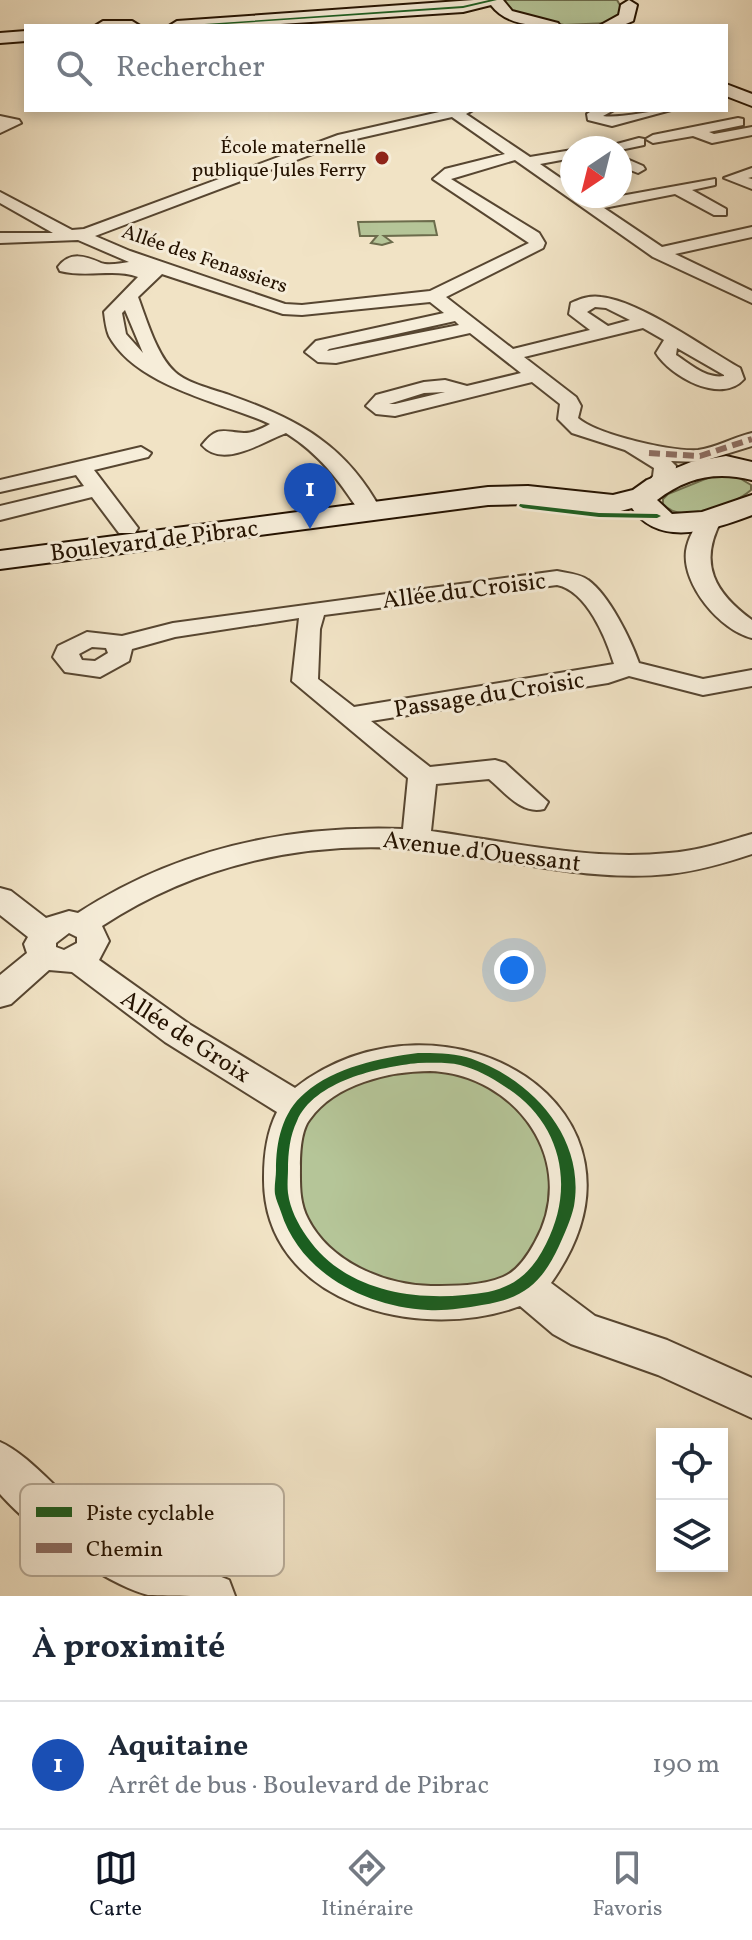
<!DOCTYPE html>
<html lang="fr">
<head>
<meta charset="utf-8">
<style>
  body { margin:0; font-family:Vollkorn,serif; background:#f2f2f3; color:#1f2937 }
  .controls { position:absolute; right:24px; bottom:24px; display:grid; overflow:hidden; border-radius:0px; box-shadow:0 4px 12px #0003 }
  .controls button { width:72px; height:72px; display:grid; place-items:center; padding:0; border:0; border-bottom:2px solid #e0e1e3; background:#fff; color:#1f2937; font:40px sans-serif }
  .compass { position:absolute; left:560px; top:136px; width:72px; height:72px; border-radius:50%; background:#fff; box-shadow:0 4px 12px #0003; rotate:215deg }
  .you { position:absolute; left:514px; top:970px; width:28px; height:28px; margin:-20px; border:6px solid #fff; border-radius:50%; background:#1a73e8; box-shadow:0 0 0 12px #1a73e833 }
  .badge { display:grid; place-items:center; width:52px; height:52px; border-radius:50%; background:#111827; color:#fff; font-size:26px; font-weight:700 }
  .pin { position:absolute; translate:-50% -66px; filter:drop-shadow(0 2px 4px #0008) }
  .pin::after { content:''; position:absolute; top:42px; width:28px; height:24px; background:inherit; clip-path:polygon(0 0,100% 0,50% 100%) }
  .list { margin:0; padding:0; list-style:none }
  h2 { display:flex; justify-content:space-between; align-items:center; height:104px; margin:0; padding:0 32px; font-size:34px }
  h2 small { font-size:26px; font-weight:400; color:#747a83 }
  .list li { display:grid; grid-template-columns:52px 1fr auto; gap:24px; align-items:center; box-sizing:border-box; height:128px; padding:0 32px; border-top:2px solid #e0e1e3 }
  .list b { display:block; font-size:30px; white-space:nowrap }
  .list p { margin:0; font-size:26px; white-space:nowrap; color:#747a83 }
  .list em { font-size:26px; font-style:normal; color:#747a83 }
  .icon { flex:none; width:44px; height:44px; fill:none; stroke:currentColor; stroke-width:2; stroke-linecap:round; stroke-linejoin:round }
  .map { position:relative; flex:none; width:752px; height:1596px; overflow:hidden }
  .search { position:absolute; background:#fff; box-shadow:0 4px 12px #0003; left:24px; right:24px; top:24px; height:88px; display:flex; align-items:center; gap:20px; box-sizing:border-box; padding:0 28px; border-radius:0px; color:#747a83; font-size:30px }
  .sheet { height:232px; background:#fff }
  nav { display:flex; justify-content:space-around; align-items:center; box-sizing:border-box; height:112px; border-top:2px solid #e0e1e3; background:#fff; font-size:22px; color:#747a83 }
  nav a { display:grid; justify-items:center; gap:4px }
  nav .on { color:#111827 }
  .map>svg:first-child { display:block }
  .green { fill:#b5c598; stroke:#6c6c4c; stroke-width:2 }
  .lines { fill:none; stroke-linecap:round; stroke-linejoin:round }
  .street-casing { stroke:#574631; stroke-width:4 }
  .secondary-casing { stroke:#241200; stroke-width:4 }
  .street { fill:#f6edd9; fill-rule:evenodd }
  .secondary { fill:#f6edd9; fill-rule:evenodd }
  .quiet { stroke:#8d6e63; stroke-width:6; stroke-dasharray:11 6; stroke-linecap:butt }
  .cycleway-casing { stroke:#f6edd9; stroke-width:5 }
  .cycleway { fill:#1b5e20; fill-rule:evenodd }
  .poi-dot { fill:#8f2418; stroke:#f6edd9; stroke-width:3 }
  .labels { text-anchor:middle; stroke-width:6; stroke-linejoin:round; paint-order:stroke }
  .far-poi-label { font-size:20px; fill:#241200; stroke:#f6edd9; text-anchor:end }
  .far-street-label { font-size:20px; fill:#241200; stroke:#f6edd9 }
  .street-label { font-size:24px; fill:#241200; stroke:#f6edd9 }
  .key { fill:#f6edd9; stroke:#b7ab98; stroke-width:2 }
  .key-label { font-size:22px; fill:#241200 }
</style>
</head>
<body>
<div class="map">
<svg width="752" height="1596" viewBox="0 0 752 1596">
  <rect width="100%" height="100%" fill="#f1e3c5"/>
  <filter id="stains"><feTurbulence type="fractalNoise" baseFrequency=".0025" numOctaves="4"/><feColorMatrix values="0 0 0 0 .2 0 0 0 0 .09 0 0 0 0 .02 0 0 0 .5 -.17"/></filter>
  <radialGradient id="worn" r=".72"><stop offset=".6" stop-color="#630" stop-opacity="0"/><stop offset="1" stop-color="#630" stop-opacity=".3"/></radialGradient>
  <g class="green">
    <polygon points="502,0 617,0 624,12 608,23 564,25 514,13"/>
    <polygon points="434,221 437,235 384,236 392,242 382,245 371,243 377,236 360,236 358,222"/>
    <path d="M715,475L736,476L751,485V490C733,506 681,525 663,504V499L668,494Z"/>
    <polygon points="443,1066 516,1097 559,1170 540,1242 505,1283 425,1293 343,1268 298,1212 296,1152 312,1106 382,1072"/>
  </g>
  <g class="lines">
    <defs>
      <g id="street">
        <path d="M448,110H473L466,114L530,157L572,150V158L540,164L572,186V196H585L593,201L715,179V185L692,190L726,209V215H714L675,194L604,208L662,247L752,227V237L675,254L752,291V303L653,257L515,160L451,179L539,233L545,243L543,248L446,297L513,349L590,330L569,314L571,303C580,299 590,295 601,297C640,301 704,348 740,368L744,379C721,405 670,376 656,353L664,340L643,328L524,357L576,397L581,406L578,418C597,435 673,452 698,450C716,448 734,437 752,433V446L700,462L671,461L676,466L675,476L665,491L657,492L646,486L653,476L654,468L625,450L572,433L558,419L560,404L532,382L395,416L376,414L366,406L376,395L424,382L445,380L467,386L521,373L470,333L336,363L318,362L305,352L316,341L444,313L430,302L302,315L283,314L162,274L138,297C147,321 157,356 175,372C188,384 216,390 232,396C300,420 347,446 382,512L379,517H363C341,483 321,455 286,433C262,442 223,469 202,445C218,425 223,432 244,433C253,433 263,428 270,424C222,402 137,387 109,336C106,329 105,320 104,312L138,277C115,268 88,278 60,271L58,267C70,251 85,256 101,263C109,266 120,263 129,262L78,240L0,243V233H53L0,203V192L72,230L84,229L338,135ZM452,117L505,154L445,169L433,179L529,243L430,291L302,305L285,304L130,251L95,236L347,141ZM595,307L606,308L630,320L608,326L587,312ZM125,310L143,353L126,334L122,313ZM455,321L459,325L327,351L329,349ZM677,348L724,375V376C706,379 690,364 676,355ZM445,392L395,404H389L424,393Z"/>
        <path d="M593,110H614L603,116C618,119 652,110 671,110L612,126L588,120L587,114Z"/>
        <polygon points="0,116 19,120 21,123 0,133"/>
        <polygon points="738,118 743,119 743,125 709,132 714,134 752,127 752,135 712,143 693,136 653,143 646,139 653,135"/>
        <polygon points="639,138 644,139 644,145 620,150 602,148"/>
        <polygon points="620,156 643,166 645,169 638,173 620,166"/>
        <polygon points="752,168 752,177 748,178 752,179 752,189 724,178"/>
        <polygon points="141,447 151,453 148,457 94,470 138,528 135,533 119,533 92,497 0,520 0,506 84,486 76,475 0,492 0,480"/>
        <path d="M710,514L721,521C698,564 715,593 752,620V638C720,630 682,585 686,551C688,538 695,527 702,516Z"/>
        <path d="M557,571C567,573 580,574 588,580C609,595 631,640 639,663L703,679L752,670V686L703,695L629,676L608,683L371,721L430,767L495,760L505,763L548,802L544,809C521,815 505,792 489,779L436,784L431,831C510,842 589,861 669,853C698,851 724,842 752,834V854C725,863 698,871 669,874C583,883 500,856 415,849C304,840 195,865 102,926L109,941L99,960L189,1024L295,1088C444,973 676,1108 551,1283L595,1316L667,1340L752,1378V1418L658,1375L571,1344L553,1334L520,1306C422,1343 262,1305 264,1177C264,1154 267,1132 277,1112L165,1042L72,972L49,970L11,1004L0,1007V975L27,953L24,944L28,937L0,915V888L11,891L46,918L69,911L78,913C176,849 287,825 403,829L408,778L292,681L299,618L175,637L132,649L129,661L100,677L65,672L53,657L58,646L87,632L122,636L173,623ZM557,585C587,591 606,638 614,664L354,707L318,679L320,629L324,615ZM92,647L106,648L108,653L95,661L82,660L79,654ZM69,933L77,937V943L64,950L56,947V943ZM430,1071C516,1074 580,1162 535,1242C528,1255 518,1271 503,1277C482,1286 453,1286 431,1286C384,1285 330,1262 308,1219C299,1202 300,1184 300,1166C300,1152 301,1130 310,1119C335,1084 389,1071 430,1071Z"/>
        <path d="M0,1442C28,1454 58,1492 85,1512C134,1547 175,1558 229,1580L235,1596C211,1596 171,1596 148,1595C101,1582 32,1530 0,1494Z"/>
      </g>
      <g id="secondary">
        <path d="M474,0H503L512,11L558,23L560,26C535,26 507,26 491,5L463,12L249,26H169L177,21Z"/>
        <polygon points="629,0 637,5 633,21 621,26 599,26 619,15 621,5"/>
        <polygon points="103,21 132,21 140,26 95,26"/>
        <polygon points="26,31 26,41 0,43 0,33"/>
        <polygon points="726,84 752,94 752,106 726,96"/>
        <path d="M726,456L752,462V480C716,471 687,477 657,500L672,514L702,512L752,495V515C715,529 659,549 632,508L613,513L528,504L488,505L0,569V551L488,487L528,486L613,495L633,490L647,480L691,462Z"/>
      </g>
    </defs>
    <use href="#street" class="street-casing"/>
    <use href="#secondary" class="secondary-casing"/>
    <use href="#street" class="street"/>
    <use href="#secondary" class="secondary"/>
    <polyline class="quiet" points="649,453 700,456 752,439"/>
    <defs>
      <g id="cycleway">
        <polygon points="489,0 497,0 463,8 196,26 175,26 463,6"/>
        <polygon points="520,504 599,513 657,514 661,516 657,518 599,517 523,508 519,506"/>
        <path d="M418,1053C434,1053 451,1053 466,1057C529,1076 586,1136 574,1206C571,1219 565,1233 559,1246C542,1283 523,1299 482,1305C465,1308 446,1311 428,1310C366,1307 300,1273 281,1212C279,1206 276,1200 275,1194C274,1186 276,1178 276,1170C276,1142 282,1112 305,1093C335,1067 380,1058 418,1053ZM418,1063C432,1063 447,1062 460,1065C476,1069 491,1077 504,1086C561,1121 576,1186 546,1244C533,1270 517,1286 488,1292C424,1303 347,1295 307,1237C298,1224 290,1209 288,1193C287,1185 288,1176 288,1169C288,1153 290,1135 297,1121C314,1081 379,1067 418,1063Z"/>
      </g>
    </defs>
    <use href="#cycleway" class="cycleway-casing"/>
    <use href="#cycleway" class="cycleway"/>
  </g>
  <circle class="poi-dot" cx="382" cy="158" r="8"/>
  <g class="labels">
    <g class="far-poi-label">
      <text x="366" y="153">École maternelle<tspan x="366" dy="23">publique Jules Ferry</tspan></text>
    </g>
    <g class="far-street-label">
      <text transform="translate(205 258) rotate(19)" y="7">Allée des Fenassiers</text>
    </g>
    <g class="street-label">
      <text transform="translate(154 540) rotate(-7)" y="8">Boulevard de Pibrac</text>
      <text transform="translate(464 590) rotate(-7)" y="8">Allée du Croisic</text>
      <text transform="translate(489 694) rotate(-9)" y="8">Passage du Croisic</text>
      <text transform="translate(482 851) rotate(7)" y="8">Avenue d'Ouessant</text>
      <text transform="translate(186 1036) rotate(33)" y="8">Allée de Groix</text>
    </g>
  </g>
  <rect x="20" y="1484" width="264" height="92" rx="12" class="key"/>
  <rect x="36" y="1507" width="36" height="10" fill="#1b5e20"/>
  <rect x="36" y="1543" width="36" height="10" fill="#8d6e63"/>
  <g class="key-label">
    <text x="86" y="1520">Piste cyclable</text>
    <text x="86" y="1556">Chemin</text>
  </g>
  <rect width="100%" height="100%" filter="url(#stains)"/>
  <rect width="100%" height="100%" fill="url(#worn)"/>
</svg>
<div class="controls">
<button><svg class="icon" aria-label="locate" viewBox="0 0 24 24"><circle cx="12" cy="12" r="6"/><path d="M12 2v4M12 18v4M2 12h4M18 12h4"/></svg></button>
<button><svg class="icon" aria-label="layers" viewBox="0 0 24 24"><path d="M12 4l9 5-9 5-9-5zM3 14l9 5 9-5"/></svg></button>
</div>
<svg class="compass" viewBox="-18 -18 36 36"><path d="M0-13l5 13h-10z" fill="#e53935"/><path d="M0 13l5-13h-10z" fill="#747a83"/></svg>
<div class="you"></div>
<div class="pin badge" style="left:310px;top:529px;background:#1a4fb4">1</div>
<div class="search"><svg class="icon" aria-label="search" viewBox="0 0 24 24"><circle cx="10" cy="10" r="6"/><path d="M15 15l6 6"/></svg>Rechercher</div>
</div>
<section class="sheet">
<h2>À proximité<small></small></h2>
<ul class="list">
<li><span class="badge" style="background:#1a4fb4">1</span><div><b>Aquitaine</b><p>Arrêt de bus · Boulevard de Pibrac</p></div><em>190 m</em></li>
</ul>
</section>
<nav>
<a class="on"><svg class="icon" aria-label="map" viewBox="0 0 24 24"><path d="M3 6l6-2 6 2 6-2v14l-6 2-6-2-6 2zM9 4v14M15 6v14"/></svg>Carte</a>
<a><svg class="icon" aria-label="directions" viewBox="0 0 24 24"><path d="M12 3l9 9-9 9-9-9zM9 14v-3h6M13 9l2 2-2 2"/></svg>Itinéraire</a>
<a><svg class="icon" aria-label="saved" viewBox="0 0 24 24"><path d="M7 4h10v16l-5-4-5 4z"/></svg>Favoris</a>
</nav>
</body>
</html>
